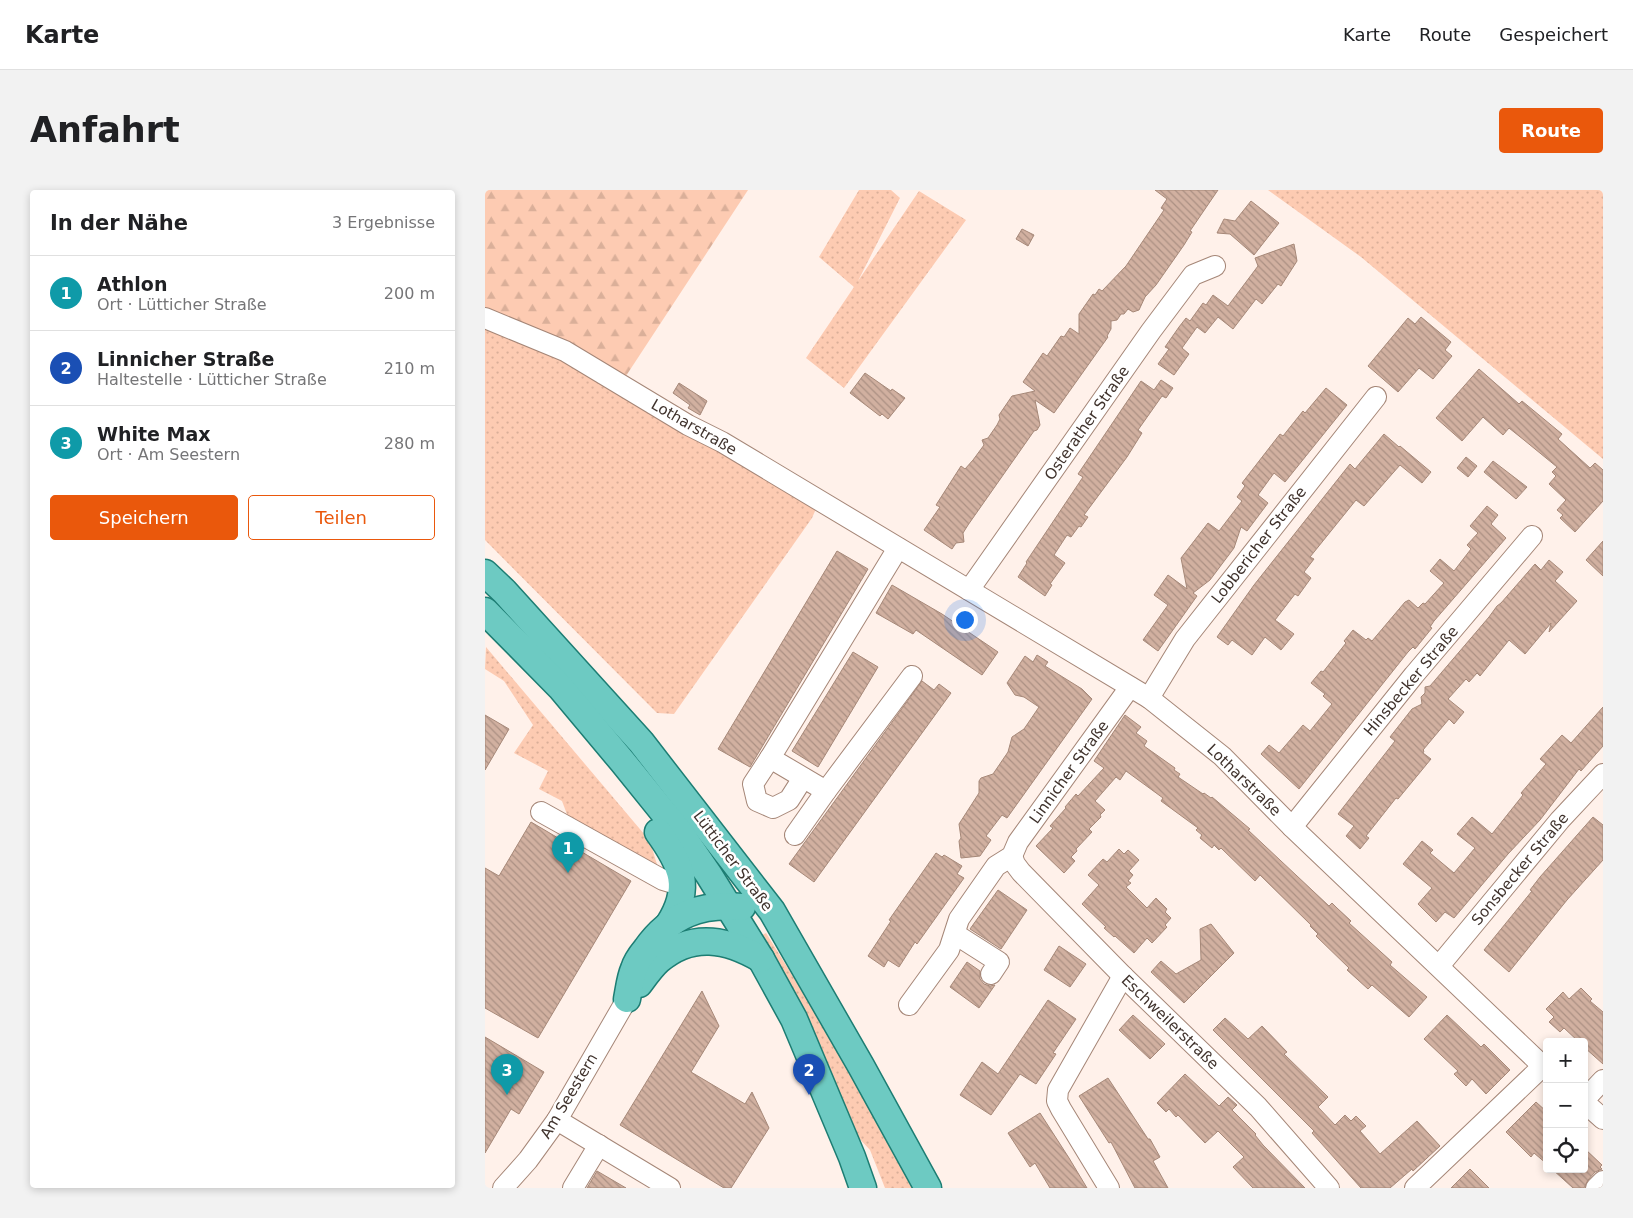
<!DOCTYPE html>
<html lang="de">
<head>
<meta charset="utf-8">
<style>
  body { margin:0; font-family:"DejaVu Sans",sans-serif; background:#f2f2f2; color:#202124 }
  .controls { position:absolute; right:15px; bottom:15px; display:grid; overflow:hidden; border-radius:5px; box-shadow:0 2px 8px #0003 }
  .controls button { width:45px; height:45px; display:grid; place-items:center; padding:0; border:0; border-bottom:1px solid #e0e0e0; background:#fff; color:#202124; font:25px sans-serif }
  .you { position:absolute; left:479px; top:429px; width:18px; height:18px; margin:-12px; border:4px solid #fff; border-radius:50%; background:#1a73e8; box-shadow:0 0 0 8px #1a73e833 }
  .badge { display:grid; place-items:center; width:32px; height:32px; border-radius:50%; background:#ea580c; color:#fff; font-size:16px; font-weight:700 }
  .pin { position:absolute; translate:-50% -41px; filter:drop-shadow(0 1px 2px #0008) }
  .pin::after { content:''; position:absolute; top:26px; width:18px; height:15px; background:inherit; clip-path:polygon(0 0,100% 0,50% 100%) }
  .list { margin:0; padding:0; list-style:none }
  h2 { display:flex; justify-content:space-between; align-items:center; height:65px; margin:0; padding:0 20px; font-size:21px }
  h2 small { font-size:16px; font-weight:400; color:#757577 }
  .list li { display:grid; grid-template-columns:32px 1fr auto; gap:15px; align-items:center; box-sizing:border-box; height:75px; padding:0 20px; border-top:1px solid #e0e0e0 }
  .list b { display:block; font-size:19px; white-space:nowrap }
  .list p { margin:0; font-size:16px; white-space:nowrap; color:#757577 }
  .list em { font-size:16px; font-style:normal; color:#757577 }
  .actions { display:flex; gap:10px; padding:15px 20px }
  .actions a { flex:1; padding:11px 0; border:1px solid #ea580c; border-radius:5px; text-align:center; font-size:18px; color:#ea580c }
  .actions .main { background:#ea580c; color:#fff }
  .icon { flex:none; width:28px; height:28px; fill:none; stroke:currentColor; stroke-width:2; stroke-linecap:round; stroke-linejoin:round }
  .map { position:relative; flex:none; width:1118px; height:998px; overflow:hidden; border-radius:5px }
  header { display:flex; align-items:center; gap:30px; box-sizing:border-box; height:70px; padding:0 25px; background:#fff; border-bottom:1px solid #e0e0e0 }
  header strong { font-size:24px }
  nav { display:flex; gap:28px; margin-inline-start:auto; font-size:18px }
  .intro { display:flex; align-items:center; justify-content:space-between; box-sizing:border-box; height:120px; padding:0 30px }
  h1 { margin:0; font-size:35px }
  .button { padding:12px 22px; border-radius:5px; background:#ea580c; color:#fff; font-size:18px; font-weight:700 }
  main { display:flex; gap:30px; padding:0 30px }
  aside { flex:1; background:#fff; border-radius:5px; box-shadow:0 2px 8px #0003 }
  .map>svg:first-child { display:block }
  .green { fill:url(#green-dots) }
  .forest { fill:url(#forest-firs) }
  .building { fill:url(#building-back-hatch); stroke:#a68878 }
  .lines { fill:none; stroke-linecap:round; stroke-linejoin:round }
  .minor-casing { stroke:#a58677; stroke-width:22 }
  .major-casing { stroke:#1d7d73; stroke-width:29 }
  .minor { stroke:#fff; stroke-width:20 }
  .major { stroke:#6dcac2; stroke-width:26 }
  .labels { text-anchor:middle; stroke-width:5; stroke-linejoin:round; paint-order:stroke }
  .street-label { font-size:15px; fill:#3f322c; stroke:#fff }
</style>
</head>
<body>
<header>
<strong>Karte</strong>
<nav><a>Karte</a><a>Route</a><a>Gespeichert</a></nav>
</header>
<div class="intro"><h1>Anfahrt</h1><a class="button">Route</a></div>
<main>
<aside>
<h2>In der Nähe<small>3 Ergebnisse</small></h2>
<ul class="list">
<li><span class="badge" style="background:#0f9aa8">1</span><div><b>Athlon</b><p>Ort · Lütticher Straße</p></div><em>200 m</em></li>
<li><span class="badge" style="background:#1a4fb4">2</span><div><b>Linnicher Straße</b><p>Haltestelle · Lütticher Straße</p></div><em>210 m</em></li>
<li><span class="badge" style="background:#0f9aa8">3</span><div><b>White Max</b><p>Ort · Am Seestern</p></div><em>280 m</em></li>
</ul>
<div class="actions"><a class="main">Speichern</a><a>Teilen</a></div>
</aside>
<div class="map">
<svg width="1118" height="998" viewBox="0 0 1118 998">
  <defs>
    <pattern id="green-dots" width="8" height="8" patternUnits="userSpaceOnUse" patternTransform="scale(1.25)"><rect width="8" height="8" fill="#fdcbb2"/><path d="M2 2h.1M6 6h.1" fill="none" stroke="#daaf99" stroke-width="1.8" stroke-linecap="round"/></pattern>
    <pattern id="forest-firs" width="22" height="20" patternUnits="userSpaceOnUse" patternTransform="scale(1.25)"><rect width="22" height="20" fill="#fdcbb2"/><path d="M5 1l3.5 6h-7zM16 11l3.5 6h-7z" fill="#daaf99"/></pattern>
    <pattern id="building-back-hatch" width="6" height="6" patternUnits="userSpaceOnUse" patternTransform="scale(1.25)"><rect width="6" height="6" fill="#d1b0a0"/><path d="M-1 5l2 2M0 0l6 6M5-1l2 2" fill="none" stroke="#ab9083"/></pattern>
  </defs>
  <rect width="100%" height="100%" fill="#fff1ea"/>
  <g class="green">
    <polygon points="374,0 406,0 415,8 373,91 434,1 481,30 359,198 321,168 369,97 334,67"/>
    <polygon points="783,0 1118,0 1118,269 876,67"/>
    <polygon points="0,130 13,135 334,312 327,328 189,524 172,523 0,350"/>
    <polygon points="1,457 165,651 173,678 83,627 77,611 54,599 63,581 29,563 48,535 19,491 0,479"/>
    <polygon points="281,743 391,920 434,998 400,998 385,960 371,945 321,825 277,745"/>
  </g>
  <polygon class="forest" points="0,0 263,0 139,189 0,123"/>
  <g class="building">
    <polygon points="670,0 733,0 705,41 707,42 699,55 671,95 660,107 654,120 648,122 643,119 639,124 636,124 632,130 626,131 626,139 622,146 623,147 569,223 550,210 555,235 552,240 549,241 483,335 478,343 479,352 471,353 467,359 439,340 455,317 451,315 476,276 480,279 488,270 499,255 497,250 503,248 512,235 515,229 514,225 527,206 550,201 538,192 558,163 562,166 576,146 579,147 585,138 594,144 594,124 608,104 610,105 614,99 617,101 641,76 679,20 676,18 682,9"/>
    <polygon points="766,11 794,33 769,65 745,44 732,43 739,29 750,31"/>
    <polygon points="537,39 549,45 543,56 531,49"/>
    <polygon points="809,54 812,71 796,96 793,94 777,114 771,109 748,139 733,127 720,143 712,137 697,158 704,164 689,185 673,174 684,159 680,157 694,137 701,128 705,131 718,113 721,115 728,105 743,116 773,76 770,68"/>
    <polygon points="936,127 966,152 960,160 967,166 948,189 934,178 913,202 883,176 923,128 930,134"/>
    <polygon points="994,179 1034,214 1037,211 1077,244 1073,249 1105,278 1110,273 1118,280 1118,311 1090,342 1075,328 1078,325 1072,320 1081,310 1064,294 1071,286 1067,282 1072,277 1039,250 1024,238 1018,245 998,227 977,251 951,228"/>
    <polygon points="380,183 406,201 407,199 420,208 403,229 397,224 395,226 365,203"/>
    <polygon points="676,190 688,198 681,208 677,206 653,240 657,243 642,267 599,325 603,327 596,337 594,336 586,347 582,345 569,365 580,373 565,394 567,395 560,406 533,387 542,373 541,372 598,287 593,284 656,191 669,200"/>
    <polygon points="194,193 222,211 215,225 203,218 205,215 188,203"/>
    <polygon points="841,198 862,215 800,292 789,283 773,305 783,313 762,341 756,337 749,358 725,390 708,403 712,406 673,461 658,450 683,415 669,405 683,385 702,399 696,368 723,333 734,341 757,311 752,307 760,296 757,293 795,244 798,246 818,221 820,223"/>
    <polygon points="899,244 914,257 915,256 946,282 937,293 915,275 879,316 871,310 825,367 829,369 819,382 826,388 813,406 810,404 790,430 809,444 796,460 780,447 767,465 747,450 743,455 732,447 769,395 865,274 870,279"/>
    <polygon points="981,267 992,276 983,287 972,278"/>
    <polygon points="1008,271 1042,297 1031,309 999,282"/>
    <polygon points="1002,316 1013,325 1006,334 1021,348 949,431 945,437 947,438 930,459 928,457 923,462 814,599 776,564 784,555 794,563 818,535 825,541 847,514 838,506 840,504 826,493 836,481 838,482 861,453 859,451 868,440 881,450 883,448 887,451 920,412 924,410 933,418 938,413 940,414 959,393 945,381 955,369 969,381 986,359 982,355 993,343 985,336"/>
    <polygon points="1118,351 1118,386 1101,370"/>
    <polygon points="352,361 383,379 265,577 233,559"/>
    <polygon points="1064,370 1078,382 1070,391 1092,411 1064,442 1066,433 1040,464 1024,450 995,486 992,483 984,492 981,489 963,509 979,522 969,534 964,529 938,560 939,561 938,563 946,569 913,609 911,608 881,646 884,648 875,659 861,646 869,636 853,624 910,551 905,547 927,519 937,514 936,507 940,503 940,497 945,496 1004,427 1012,416 1016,413 1050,374 1056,380"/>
    <polygon points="407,395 457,424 513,462 497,485 431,440 428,444 391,423"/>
    <polygon points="368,462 393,477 333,577 307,561"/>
    <polygon points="552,465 563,472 560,476 597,499 607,509 522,628 517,625 501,646 506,650 495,666 476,668 474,651 476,648 474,634 494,603 494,591 496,588 508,584 523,562 527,547 539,539 554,517 539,507 530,505 522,493 540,466 548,472"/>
    <polygon points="437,491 449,500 454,494 466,503 329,692 304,674"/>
    <polygon points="1118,517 1118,556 1096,581 1094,579 1055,630 1023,664 969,728 960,722 951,732 933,714 947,698 918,674 937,651 948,660 945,663 969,683 990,658 972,644 987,627 1007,644 1038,605 1036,603 1061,574 1055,569 1077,545 1086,553"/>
    <polygon points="0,525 24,539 0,580"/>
    <polygon points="640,525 656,537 651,543 662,551 659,556 690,578 689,580 695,584 693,587 718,604 719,603 726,608 727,607 765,639 763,640 844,716 847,713 852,718 866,731 864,733 907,772 905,775 942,807 924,827 887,795 883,799 862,780 864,778 831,746 833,744 825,736 826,735 775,685 770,691 736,658 734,660 729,655 727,658 715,648 717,645 711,640 713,638 676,611 678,608 641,581 635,590 631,587 610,611 620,620 615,625 616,627 604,639 607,642 591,659 592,661 586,667 590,671 579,683 551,656 568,638 565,636 581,618 580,617 591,604 593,606 619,578 609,571"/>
    <polygon points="1108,627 1118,635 1118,670 1082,710 1024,782 999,760 1047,701 1045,700 1055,687"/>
    <polygon points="46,632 146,691 53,848 0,818 0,678 14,686"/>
    <polygon points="634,659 639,664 643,660 654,670 644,681 648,685 643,691 646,693 641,697 662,718 671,708 682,719 680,722 686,728 680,735 682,737 667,753 662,748 649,763 630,746 629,747 619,738 621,737 597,714 614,695 603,685 618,669 622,672"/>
    <polygon points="451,663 457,667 459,665 477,676 472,684 479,688 432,754 430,752 414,777 403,770 399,777 383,766 406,731 404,730"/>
    <polygon points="513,700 542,720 516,759 485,739"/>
    <polygon points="726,734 749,763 699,813 666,782 676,771 691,784 716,770 715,739"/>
    <polygon points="574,756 601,774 585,797 559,780"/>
    <polygon points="482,772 495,781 495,789 499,794 505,796 510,795 494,818 465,797"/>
    <polygon points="1096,798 1107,809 1105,811 1118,822 1118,874 1099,857 1099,852 1094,852 1079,838 1075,842 1064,832 1069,827 1061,819 1078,802 1084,809"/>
    <polygon points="217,801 234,836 206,882 260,914 267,902 284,938 246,998 239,998 135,935"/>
    <polygon points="563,810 591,829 568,863 571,864 551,894 535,884 506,925 475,905 497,872 513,884"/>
    <polygon points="648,825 680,854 665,869 634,840"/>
    <polygon points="962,825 996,857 999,854 1025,880 1001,904 987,889 981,896 969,884 973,881 939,849"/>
    <polygon points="740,828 763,849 777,836 802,862 799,864 843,907 833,917 850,935 860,925 866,931 871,926 881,936 875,941 895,964 932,931 955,956 928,981 927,979 905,998 876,998 827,943 829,941 728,840"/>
    <polygon points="0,847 59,882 34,924 26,919 0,963"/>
    <polygon points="700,884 734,916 743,907 752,915 747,920 771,944 770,945 778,955 820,998 768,998 748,977 759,967 733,941 720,953 693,925 691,927 684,919 681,922 672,913"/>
    <polygon points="623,888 663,949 665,949 675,967 668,971 683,998 650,998 626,952 624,953 594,906"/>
    <polygon points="1051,912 1062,922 1062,974 1049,963 1046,967 1021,942"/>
    <polygon points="555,923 584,968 602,998 565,998 550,973 545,977 523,943"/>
    <polygon points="1099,958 1117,975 1115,977 1117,979 1110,982 1103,990 1099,998 1088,998 1067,979 1099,979"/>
    <polygon points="985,979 1004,998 966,998"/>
    <polygon points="112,981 141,998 102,998"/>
  </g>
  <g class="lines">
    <defs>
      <g id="minor">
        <polyline points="0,128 80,161 203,235 237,252 664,508 737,566 807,637 1062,880"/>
        <polyline points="413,358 285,568 341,601 427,486"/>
        <polyline points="484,400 666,141 708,85 730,76"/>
        <polyline points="664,508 700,449 891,207"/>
        <polyline points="285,568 268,594 272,611 288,618 304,610 318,588"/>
        <polyline points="56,622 178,690 198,696"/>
        <polyline points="807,637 929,485 1047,346"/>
        <polyline points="310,645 341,601"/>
        <polyline points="527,666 530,674 536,682 638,786 773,917 844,998"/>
        <polyline points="470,744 514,772 506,784"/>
        <polyline points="954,776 1075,630 1118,584"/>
        <polyline points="424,815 464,760 474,729 511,676 527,666 533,652 645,497"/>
        <polyline points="1099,910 1118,890"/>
        <polyline points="1099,912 1118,929"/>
        <polyline points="72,930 185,998"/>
        <polyline points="18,998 43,970 72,930 142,809"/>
        <polyline points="88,998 114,955"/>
        <polyline points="624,998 576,919 572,911 573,900 638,786"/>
        <polyline points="930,998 1058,876"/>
        <polyline points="1111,998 1118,991"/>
      </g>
      <g id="major">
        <polyline points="0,383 19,401 156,552 287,721 376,876 443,998"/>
        <polyline points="0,421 75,497 137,571 196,644 224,685 276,769 309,829 367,967 378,998"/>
        <path d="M173,642C197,675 207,698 184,734"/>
        <path d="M154,794C160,786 167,776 174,770C207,742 242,749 276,769"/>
        <path d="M142,809C144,799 145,788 149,779C151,772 156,765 161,759C185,725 216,713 257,717"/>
      </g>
    </defs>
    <use href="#minor" class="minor-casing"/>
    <use href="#major" class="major-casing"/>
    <use href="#minor" class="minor"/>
    <use href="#major" class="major"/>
  </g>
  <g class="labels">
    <g class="street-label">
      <text transform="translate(602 233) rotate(-55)" y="5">Osterather Straße</text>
      <text transform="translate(209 237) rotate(30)" y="5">Lotharstraße</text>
      <text transform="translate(774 355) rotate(-52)" y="5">Lobbericher Straße</text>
      <text transform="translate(926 491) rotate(-50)" y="5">Hinsbecker Straße</text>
      <text transform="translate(584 582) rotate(-54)" y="5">Linnicher Straße</text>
      <text transform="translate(759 590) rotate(44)" y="5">Lotharstraße</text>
      <text transform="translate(248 671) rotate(53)" y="5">Lütticher Straße</text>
      <text transform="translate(1035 679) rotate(-50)" y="5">Sonsbecker Straße</text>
      <text transform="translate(685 832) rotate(44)" y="5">Eschweilerstraße</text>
      <text transform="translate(84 906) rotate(-59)" y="5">Am Seestern</text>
    </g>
  </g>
</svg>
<div class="controls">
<button>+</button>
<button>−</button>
<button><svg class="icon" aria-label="locate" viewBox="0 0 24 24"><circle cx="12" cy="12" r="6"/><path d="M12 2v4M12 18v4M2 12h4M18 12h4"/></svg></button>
</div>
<div class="you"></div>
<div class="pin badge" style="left:83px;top:683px;background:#0f9aa8">1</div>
<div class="pin badge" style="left:324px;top:905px;background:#1a4fb4">2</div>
<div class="pin badge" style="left:22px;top:905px;background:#0f9aa8">3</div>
</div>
</main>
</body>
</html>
